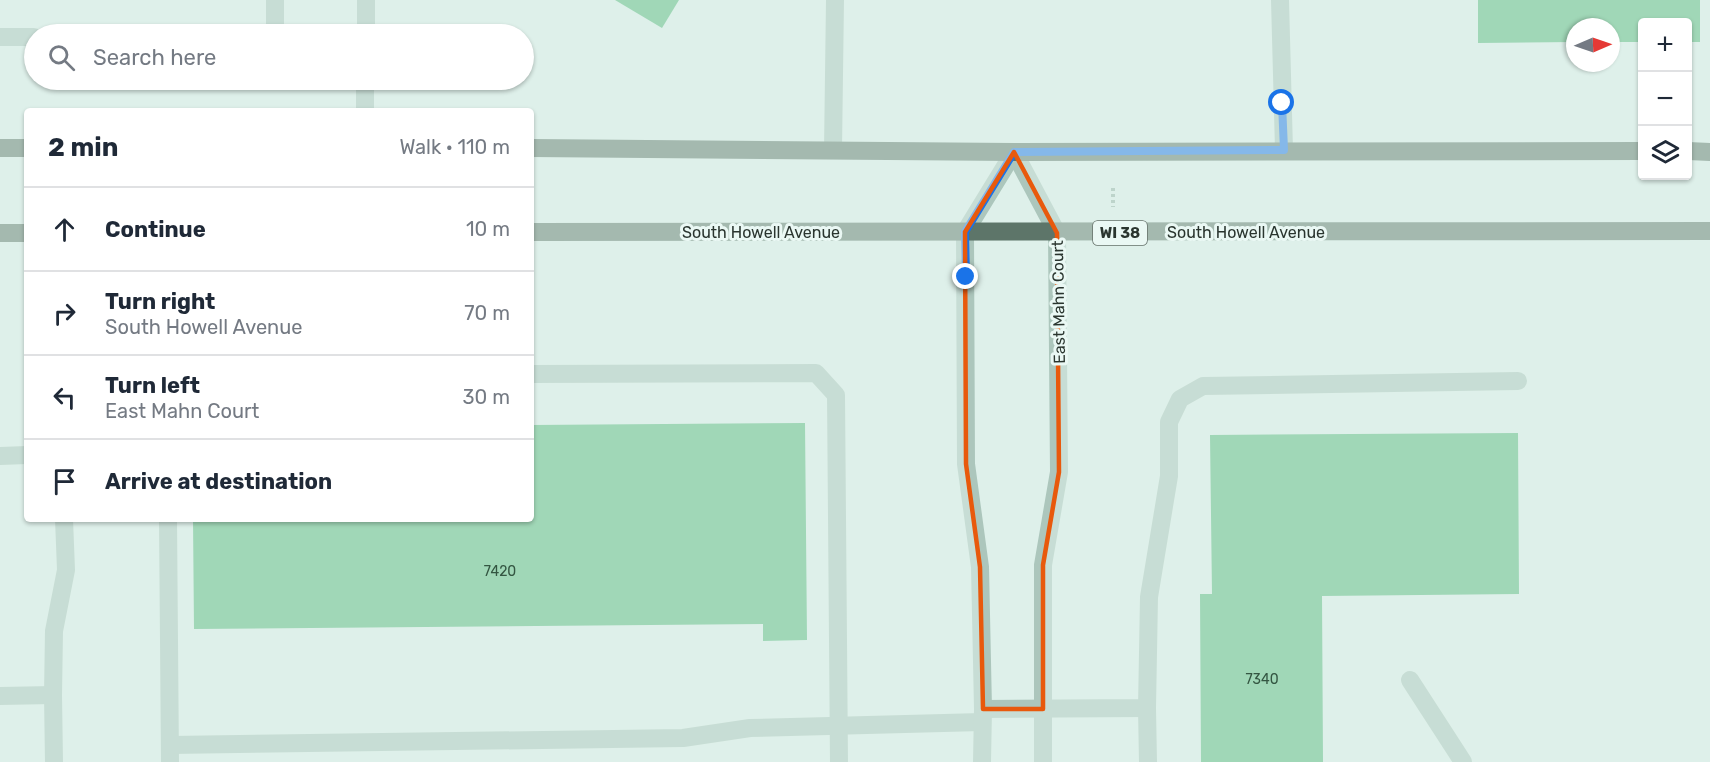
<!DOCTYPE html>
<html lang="en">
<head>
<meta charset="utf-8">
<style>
  body { margin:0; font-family:Rubik,sans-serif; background:#f6f6f7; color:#1f2937 }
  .controls { position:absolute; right:18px; top:18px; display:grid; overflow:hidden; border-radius:6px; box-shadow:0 2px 4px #0004 }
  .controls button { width:54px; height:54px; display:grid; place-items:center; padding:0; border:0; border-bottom:2px solid #e0e1e3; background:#fff; color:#1f2937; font:30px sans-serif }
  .compass { position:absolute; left:1566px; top:18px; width:54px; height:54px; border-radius:50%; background:#fff; box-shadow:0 2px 4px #0004; rotate:88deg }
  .stop { position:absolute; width:18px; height:18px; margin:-14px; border:4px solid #1a73e8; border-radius:50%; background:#fff }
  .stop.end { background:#1a73e8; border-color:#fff; box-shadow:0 2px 6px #0008 }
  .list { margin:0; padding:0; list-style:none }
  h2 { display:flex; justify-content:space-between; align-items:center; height:78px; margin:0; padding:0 24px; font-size:26px }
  h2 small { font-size:20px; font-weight:400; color:#747a83 }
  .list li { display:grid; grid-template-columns:39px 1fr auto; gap:18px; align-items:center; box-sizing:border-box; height:84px; padding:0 24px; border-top:2px solid #e0e1e3 }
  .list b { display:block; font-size:22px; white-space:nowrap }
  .list p { margin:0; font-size:20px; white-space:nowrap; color:#747a83 }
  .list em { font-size:20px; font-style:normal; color:#747a83 }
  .icon { flex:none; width:33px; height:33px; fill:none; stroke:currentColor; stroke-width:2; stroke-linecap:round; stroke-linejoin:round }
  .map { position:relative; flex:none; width:1710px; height:762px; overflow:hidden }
  .search { position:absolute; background:#fff; box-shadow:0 2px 4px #0004; left:24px; top:24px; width:510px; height:66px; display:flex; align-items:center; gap:15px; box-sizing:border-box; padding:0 21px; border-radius:33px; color:#747a83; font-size:22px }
  .panel { position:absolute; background:#fff; box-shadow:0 2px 4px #0004; left:24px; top:108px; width:510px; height:414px; border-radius:6px }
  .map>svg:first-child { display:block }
  .building { fill:#54b87b }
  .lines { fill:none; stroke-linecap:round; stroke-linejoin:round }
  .path { stroke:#96b2a6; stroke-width:4; stroke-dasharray:3 3; stroke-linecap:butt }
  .minor { stroke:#acc6bc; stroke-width:18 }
  .major { stroke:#5d7569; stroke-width:18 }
  .route { stroke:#1a73e8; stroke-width:8 }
  .marked { fill:none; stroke:#e8590c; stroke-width:4.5; stroke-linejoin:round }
  .labels { text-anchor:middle; stroke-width:6; stroke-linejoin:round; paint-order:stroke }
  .number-label { font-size:14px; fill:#345642 }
  .shield { fill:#eaf8f4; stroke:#64706a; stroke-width:1.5 }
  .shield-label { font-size:15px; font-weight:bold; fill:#2a352f }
  .street-label { font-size:16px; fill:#2a352f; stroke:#eaf8f4 }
</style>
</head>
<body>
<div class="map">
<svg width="1710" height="762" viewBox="0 0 1710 762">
  <rect width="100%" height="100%" fill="#def0ea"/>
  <g class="building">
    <polygon points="615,0 679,0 662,28"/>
    <polygon points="1478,0 1700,0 1700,42 1688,42 1688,22 1642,22 1642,42 1611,42 1611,27 1575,27 1575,42 1478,43"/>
    <polygon points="805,423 807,640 763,641 763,624 194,629 193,519 531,519 531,425"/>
    <polygon points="1518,433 1519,594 1322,596 1323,762 1201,762 1200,594 1212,594 1210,435"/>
  </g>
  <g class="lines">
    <polyline class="path" points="1113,188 1113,207"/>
    <g class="minor">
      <polyline points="1280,0 1284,150"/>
      <polyline points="275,34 275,0"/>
      <polyline points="366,34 366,0"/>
      <polyline points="0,37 34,37"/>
      <polyline points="365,111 365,80"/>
      <polyline points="833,150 835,0"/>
      <polyline points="1014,152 1057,233 1059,472 1043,565 1043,762"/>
      <polyline points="531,374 816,373 836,395 839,762"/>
      <polyline points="0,456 27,455"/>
      <polyline points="168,519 170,762"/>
      <polyline points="1410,680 1463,762"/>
      <polyline points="0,696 53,695"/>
      <polyline points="1147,708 1148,762"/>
      <polyline points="983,709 1147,708 1149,597 1169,476 1169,422 1180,399 1203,386 1518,381"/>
      <polyline points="170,745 683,738 750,728 982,722"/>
      <polyline points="54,762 53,695 54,631 66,570 64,519"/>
      <polyline points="982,762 983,709 980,567 966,464 965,232 1014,152"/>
    </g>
    <g class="major">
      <polyline points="0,148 27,148"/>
      <polyline points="531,148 1014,152 1642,151"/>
      <polyline points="1688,151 1710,152"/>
      <polyline points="531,232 1710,231"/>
      <polyline points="0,233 27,233"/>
    </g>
  </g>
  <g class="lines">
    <polyline class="route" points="966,277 965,232 1014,152 1284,150 1282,103"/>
  </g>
  <path d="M0 0H1710V762H0ZM1014,152L1057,233L1059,472L1043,565V709H983L980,567L966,464L965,232Z" fill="#def0ea" fill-opacity=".55" fill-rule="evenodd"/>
  <path class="marked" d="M1014,152L1057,233L1059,472L1043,565V709H983L980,567L966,464L965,232Z"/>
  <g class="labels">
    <g class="number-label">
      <text x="500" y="576">7420</text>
      <text x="1262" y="684">7340</text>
    </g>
    <rect class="shield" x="1093" y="221" width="54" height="24" rx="4.5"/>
    <g class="shield-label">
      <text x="1120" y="238">WI 38</text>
    </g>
    <g class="street-label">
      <text x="761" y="238">South Howell Avenue</text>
      <text x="1246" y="238">South Howell Avenue</text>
      <text transform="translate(1058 302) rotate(-91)" y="6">East Mahn Court</text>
    </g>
  </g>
</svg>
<div class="controls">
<button>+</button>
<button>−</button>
<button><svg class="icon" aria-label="layers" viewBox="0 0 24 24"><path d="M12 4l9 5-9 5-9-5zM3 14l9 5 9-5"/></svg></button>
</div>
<svg class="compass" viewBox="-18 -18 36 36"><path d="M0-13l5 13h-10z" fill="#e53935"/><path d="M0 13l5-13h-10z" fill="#747a83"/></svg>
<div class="stop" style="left:1282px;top:103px"></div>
<div class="stop end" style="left:966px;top:277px"></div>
<div class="search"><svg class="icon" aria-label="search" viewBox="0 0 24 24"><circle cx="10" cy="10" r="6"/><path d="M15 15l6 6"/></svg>Search here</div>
<section class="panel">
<h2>2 min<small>Walk · 110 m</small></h2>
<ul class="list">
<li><svg class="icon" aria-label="ahead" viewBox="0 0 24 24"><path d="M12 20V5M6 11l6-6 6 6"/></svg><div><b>Continue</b></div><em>10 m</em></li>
<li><svg class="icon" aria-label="right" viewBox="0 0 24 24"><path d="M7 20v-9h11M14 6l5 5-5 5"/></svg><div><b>Turn right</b><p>South Howell Avenue</p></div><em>70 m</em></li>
<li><svg class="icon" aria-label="left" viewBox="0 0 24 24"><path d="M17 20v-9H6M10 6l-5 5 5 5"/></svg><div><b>Turn left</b><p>East Mahn Court</p></div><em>30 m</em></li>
<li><svg class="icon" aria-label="arrive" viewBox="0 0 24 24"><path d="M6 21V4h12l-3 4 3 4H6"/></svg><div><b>Arrive at destination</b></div></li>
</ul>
</section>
</div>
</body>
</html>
